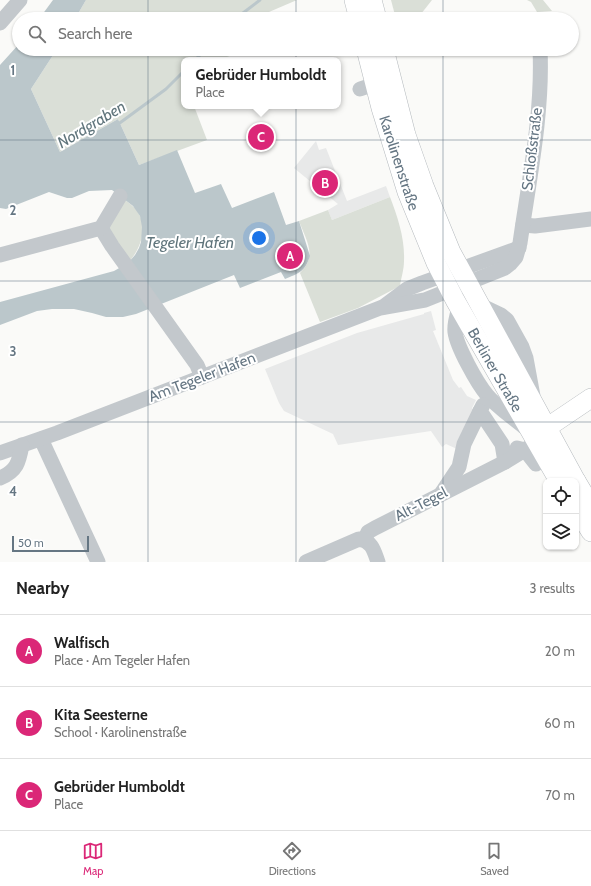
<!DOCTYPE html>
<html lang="en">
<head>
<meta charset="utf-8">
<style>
  body { margin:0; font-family:Cabin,sans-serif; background:#f6f6f6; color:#222 }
  .controls { position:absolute; right:12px; bottom:12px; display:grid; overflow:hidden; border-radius:8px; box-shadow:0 1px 3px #0004 }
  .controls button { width:36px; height:36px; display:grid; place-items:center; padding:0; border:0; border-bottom:1px solid #e0e0e0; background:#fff; color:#222; font:20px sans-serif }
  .scale { position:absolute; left:12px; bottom:10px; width:77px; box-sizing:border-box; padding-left:4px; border:2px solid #657683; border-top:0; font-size:11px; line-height:14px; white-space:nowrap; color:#657683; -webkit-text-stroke:3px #fff; paint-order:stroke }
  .you { position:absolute; left:259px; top:238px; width:14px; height:14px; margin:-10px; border:3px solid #fff; border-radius:50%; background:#1a73e8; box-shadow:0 0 0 6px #1a73e833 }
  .badge { display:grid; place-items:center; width:26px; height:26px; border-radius:50%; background:#db2777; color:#fff; font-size:13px; font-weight:700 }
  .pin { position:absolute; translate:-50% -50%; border:2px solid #fff; box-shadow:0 1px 4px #0006 }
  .popup { position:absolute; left:181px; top:57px; width:160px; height:52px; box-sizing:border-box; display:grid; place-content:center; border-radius:8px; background:#fff; filter:drop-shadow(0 1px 3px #0005); font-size:13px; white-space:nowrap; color:#767676 }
  .popup b { font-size:15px; color:#222 }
  .popup::after { content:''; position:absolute; left:50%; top:100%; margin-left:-8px; border:8px solid transparent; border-top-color:#fff }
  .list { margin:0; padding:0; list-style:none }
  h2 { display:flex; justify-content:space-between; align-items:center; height:52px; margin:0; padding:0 16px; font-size:17px }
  h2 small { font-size:13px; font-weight:400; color:#767676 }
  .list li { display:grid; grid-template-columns:26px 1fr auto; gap:12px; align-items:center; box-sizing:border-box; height:72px; padding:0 16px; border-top:1px solid #e0e0e0 }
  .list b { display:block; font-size:15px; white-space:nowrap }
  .list p { margin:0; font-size:13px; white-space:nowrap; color:#767676 }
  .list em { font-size:13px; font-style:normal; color:#767676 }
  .icon { flex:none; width:22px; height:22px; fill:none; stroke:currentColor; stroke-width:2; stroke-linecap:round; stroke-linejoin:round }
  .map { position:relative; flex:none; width:591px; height:562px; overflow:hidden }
  .search { position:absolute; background:#fff; box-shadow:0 1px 3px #0004; left:12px; right:12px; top:12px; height:44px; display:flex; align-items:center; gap:10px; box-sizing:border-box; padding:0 14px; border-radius:22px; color:#767676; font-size:15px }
  .sheet { height:268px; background:#fff }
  nav { display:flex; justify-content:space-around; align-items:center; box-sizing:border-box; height:56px; border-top:1px solid #e0e0e0; background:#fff; font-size:11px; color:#767676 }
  nav a { display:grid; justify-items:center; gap:2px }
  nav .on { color:#db2777 }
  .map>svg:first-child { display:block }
  .built { fill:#e8e9e9 }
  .green { fill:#dadfd7 }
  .water { fill:#bbc7cb }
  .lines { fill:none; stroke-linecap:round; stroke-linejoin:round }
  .stream { stroke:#bbc7cb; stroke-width:3 }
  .major-casing { stroke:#b5babe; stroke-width:20 }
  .minor { stroke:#c3c8cc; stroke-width:15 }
  .major { stroke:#fff; stroke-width:19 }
  .grid { fill:none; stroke:#657683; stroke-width:1; stroke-opacity:0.55 }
  .labels { text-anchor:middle; stroke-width:4; stroke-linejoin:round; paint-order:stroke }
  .street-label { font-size:15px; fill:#657683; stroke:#fff }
  .water-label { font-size:16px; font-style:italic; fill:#60757c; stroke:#fff }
  .grid-label { font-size:13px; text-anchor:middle; font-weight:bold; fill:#657683; stroke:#fff; stroke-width:4; stroke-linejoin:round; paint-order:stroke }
</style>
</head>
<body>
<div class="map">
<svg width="591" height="562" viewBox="0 0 591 562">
  <rect width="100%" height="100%" fill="#fafaf8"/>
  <g class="built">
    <polygon points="316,141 319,150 326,148 347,201 386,186 390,197 332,220 328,210 338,204 294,168"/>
    <polygon points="431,311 436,330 433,331 453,380 459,388 461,387 467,396 476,400 472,408 476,414 457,449 446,444 442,447 431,431 338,445 333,434 284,411 279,403 265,369 357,333 424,314 424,313"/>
  </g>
  <g class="green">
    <polygon points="86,0 297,0 262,15 262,18 260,19 75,19"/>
    <polygon points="391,0 432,0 417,19 396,19"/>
    <polygon points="527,0 543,0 552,11 537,12 531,2"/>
    <polygon points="57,49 242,49 243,51 227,57 228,60 225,60 224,58 219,60 184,60 184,106 194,106 207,140 139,165 118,119 60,152 31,89"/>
    <path d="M390,197C398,218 405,239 404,261C404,270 401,278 400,286L358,308L320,322L300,273C318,256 306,240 299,221L328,210L332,220Z"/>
    <path d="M122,198C129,203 137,208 140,216C147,232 139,251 128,263L107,225Z"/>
  </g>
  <g class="water">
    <polygon points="53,0 86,0 75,19 39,19"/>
    <path d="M19,44V49H57L31,89L60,152L118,119L139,165L177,150L195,193L221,184L232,208L274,192L286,225L299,221L310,256C305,272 299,273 285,279L281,272L240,288L234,275L136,314L123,317H106L92,313L74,309H52L37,311L0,325V302L114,271L128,263L135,255L139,248L141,242L142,227L140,216L133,206L112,190L89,191L72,198H67L49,192L6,209L0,208V65Z"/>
  </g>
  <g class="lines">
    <g class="stream">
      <polyline points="235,19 260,0"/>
      <polyline points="195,60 206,49"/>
      <polyline points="117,125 166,89 184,71"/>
    </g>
    <defs>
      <g id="major">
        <polyline points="354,0 359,19"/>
        <polyline points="372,0 377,19"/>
        <polyline points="366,49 381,108 407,192 436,263 455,300 559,481"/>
        <polyline points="384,49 406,135 424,186 451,252 576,481"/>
        <polyline points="536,435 591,398"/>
        <polyline points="576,481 591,506"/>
        <polyline points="576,508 591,532"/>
      </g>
    </defs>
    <use href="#major" class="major-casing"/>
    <g class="minor">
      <polyline points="0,23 20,0"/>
      <polyline points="360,89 375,84"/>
      <polyline points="523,225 535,226 591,219"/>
      <polyline points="101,228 112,246 197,365 202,377"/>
      <polyline points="0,255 101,228 120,196"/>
      <polyline points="480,305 501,315 507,320 522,347 526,358 533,396"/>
      <polyline points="383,307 407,289 422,283 519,248"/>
      <path d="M459,308C457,315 454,324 455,332C457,347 477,383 487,395C497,407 512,417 524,427"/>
      <polyline points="483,405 480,411 502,444 505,462"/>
      <polyline points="41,439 98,562"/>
      <polyline points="517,448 525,450 536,464"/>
      <path d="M0,453L57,433L380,308L425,300L505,268L510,264L516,257L520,243C529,180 543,113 540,49"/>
      <path d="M0,478C17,471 19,462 22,445"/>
      <polyline points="441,494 459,467 464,444 480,411"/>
      <polyline points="365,539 368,532 375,528 505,462 536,443"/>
      <path d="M306,562L359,539C372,541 374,551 378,562"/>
    </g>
    <use href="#major" class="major"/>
  </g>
  <path class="grid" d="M148,0V19M296,0V19M443,0V19M148,49V562M296,49V562M443,49V562M0,140H591M0,281H591M0,422H591"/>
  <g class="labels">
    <g class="street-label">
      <text transform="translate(532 149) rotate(-83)" y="5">Schloßstraße</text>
      <text transform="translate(399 163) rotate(72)" y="5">Karolinenstraße</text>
      <text transform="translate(495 370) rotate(60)" y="5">Berliner Straße</text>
      <text transform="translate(202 377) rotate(-21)" y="5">Am Tegeler Hafen</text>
      <text transform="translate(421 504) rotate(-27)" y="5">Alt-Tegel</text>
    </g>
    <g class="water-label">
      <text transform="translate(91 124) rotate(-31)" y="6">Nordgraben</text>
      <text x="190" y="248">Tegeler Hafen</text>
    </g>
  </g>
  <g class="grid-label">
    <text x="13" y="75">1</text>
    <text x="13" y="215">2</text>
    <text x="13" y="356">3</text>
    <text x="13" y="496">4</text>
  </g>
</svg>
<div class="controls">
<button><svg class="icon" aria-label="locate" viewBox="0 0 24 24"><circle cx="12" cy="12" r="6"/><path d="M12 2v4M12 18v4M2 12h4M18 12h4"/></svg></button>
<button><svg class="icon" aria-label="layers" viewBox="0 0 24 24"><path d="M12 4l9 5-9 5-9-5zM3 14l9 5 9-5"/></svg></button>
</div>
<div class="scale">50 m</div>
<div class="you"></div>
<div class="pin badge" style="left:290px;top:256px">A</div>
<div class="pin badge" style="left:325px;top:183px">B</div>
<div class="pin badge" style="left:261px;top:137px">C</div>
<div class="popup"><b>Gebrüder Humboldt</b>Place</div>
<div class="search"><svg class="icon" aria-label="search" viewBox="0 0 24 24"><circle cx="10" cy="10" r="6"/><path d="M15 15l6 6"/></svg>Search here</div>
</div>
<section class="sheet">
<h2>Nearby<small>3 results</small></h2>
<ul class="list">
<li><span class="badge">A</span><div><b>Walfisch</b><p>Place · Am Tegeler Hafen</p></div><em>20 m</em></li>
<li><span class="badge">B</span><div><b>Kita Seesterne</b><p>School · Karolinenstraße</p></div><em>60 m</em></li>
<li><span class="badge">C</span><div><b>Gebrüder Humboldt</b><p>Place</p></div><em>70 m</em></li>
</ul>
</section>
<nav>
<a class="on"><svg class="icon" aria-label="map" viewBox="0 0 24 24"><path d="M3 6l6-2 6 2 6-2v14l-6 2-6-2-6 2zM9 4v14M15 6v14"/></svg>Map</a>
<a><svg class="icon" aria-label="directions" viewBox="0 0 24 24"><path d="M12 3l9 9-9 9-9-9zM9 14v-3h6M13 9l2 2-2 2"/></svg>Directions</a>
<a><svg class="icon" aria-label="saved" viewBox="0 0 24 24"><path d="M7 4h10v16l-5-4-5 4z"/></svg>Saved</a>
</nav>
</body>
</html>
